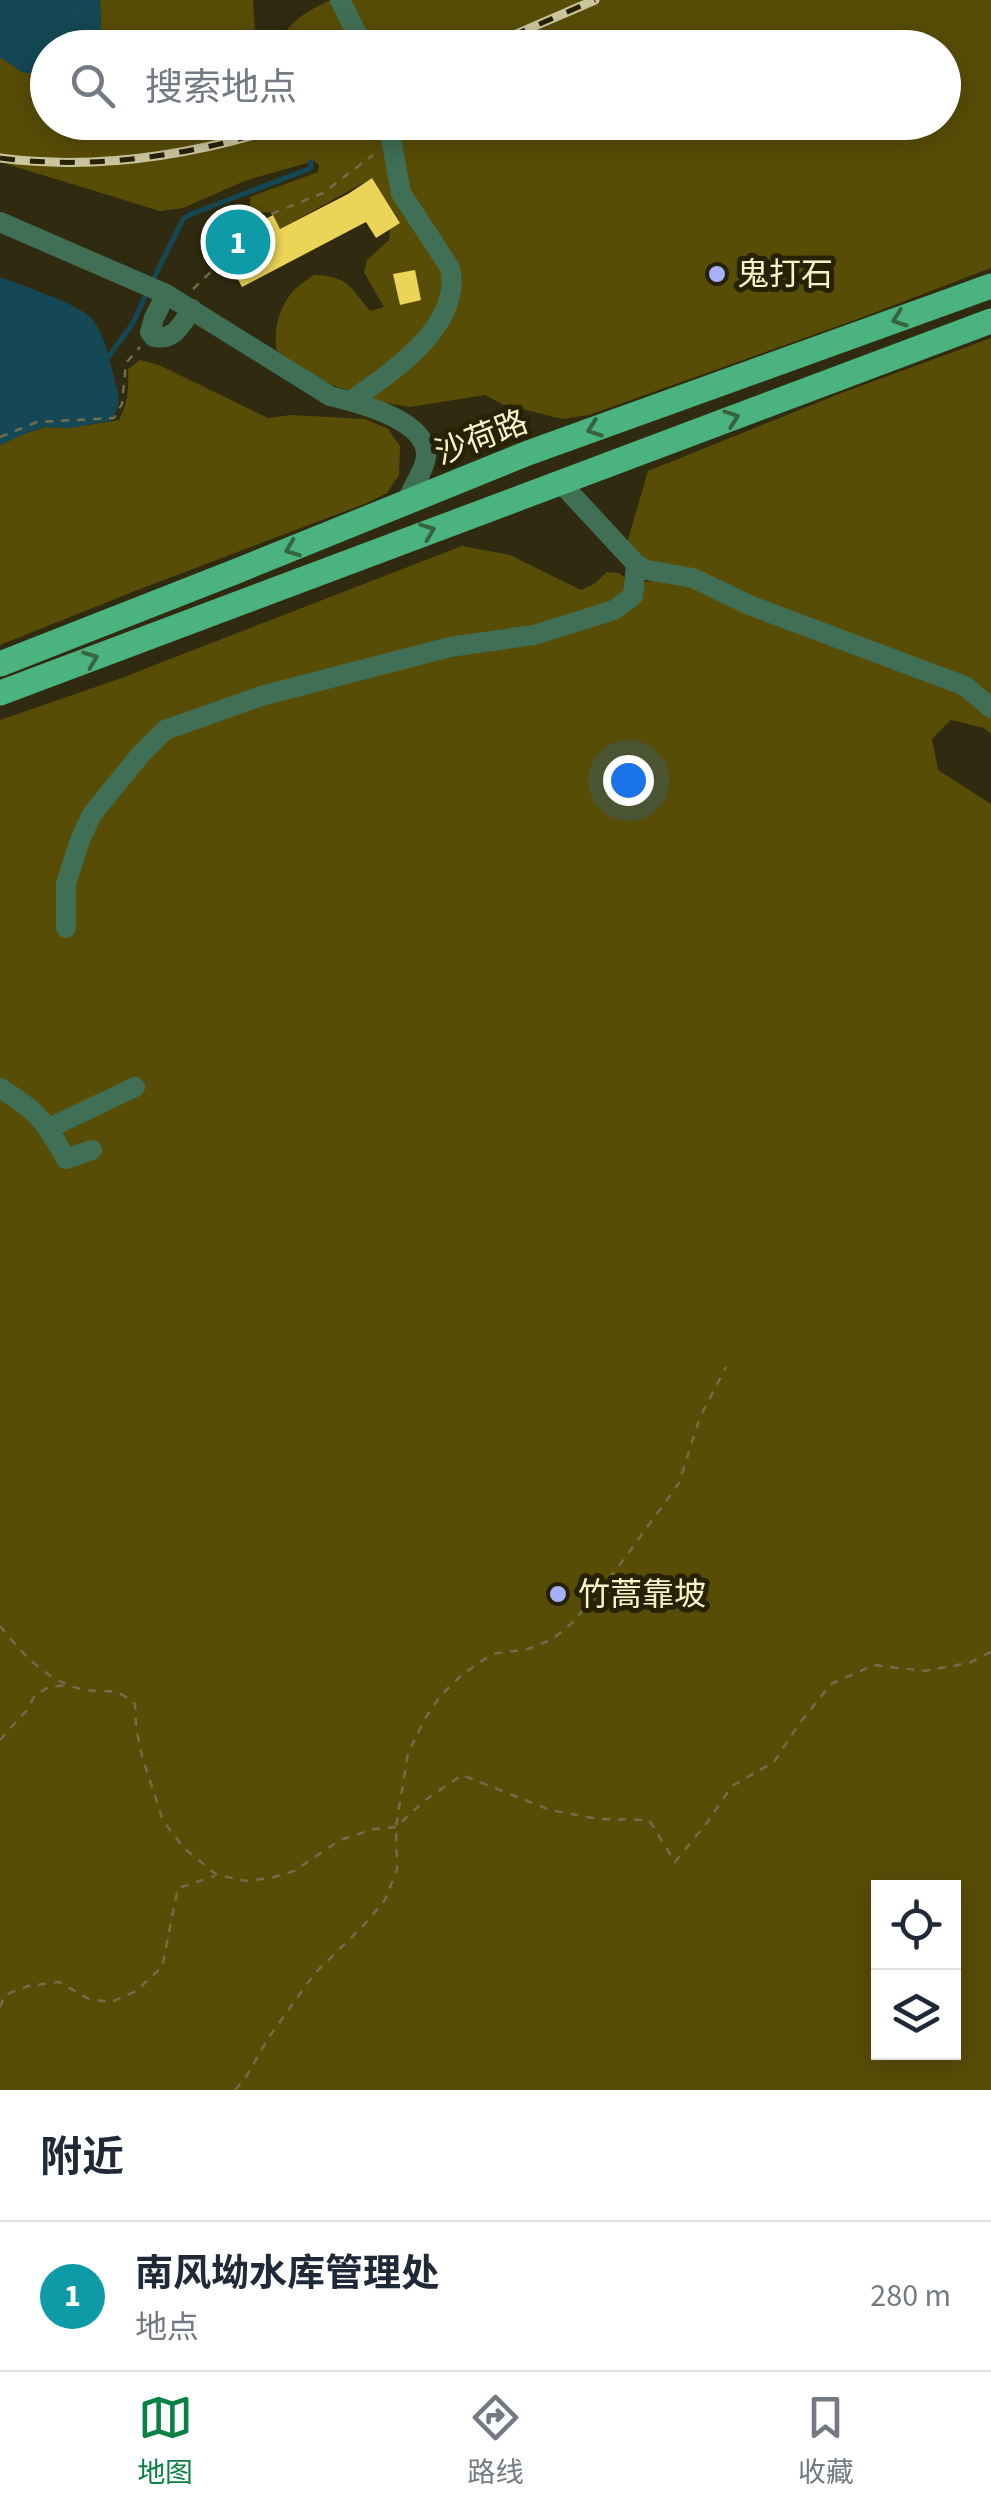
<!DOCTYPE html>
<html lang="zh">
<head>
<meta charset="utf-8">
<style>
  body { margin:0; font-family:"Source Sans 3","Noto Sans SC",sans-serif; background:#f2f2f3; color:#1f2937 }
  .controls { position:absolute; right:30px; bottom:30px; display:grid; overflow:hidden; border-radius:0px; box-shadow:0 5px 25px #0003 }
  .controls button { width:90px; height:90px; display:grid; place-items:center; padding:0; border:0; border-bottom:2px solid #e0e1e3; background:#fff; color:#1f2937; font:50px sans-serif }
  .you { position:absolute; left:628px; top:780px; width:35px; height:35px; margin:-25px; border:8px solid #fff; border-radius:50%; background:#1a73e8; box-shadow:0 0 0 15px #1a73e833 }
  .badge { display:grid; place-items:center; width:65px; height:65px; border-radius:50%; background:#0b8043; color:#fff; font-size:32px; font-weight:700 }
  .pin { position:absolute; translate:-50% -50%; border:5px solid #fff; box-shadow:0 2px 10px #0006 }
  .list { margin:0; padding:0; list-style:none }
  h2 { display:flex; justify-content:space-between; align-items:center; height:130px; margin:0; padding:0 40px; font-size:42px }
  h2 small { font-size:32px; font-weight:400; color:#747a83 }
  .list li { display:grid; grid-template-columns:65px 1fr auto; gap:30px; align-items:center; box-sizing:border-box; height:150px; padding:0 40px; border-top:2px solid #e0e1e3 }
  .list b { display:block; font-size:38px; white-space:nowrap }
  .list p { margin:0; font-size:32px; white-space:nowrap; color:#747a83 }
  .list em { font-size:32px; font-style:normal; color:#747a83 }
  .icon { flex:none; width:55px; height:55px; fill:none; stroke:currentColor; stroke-width:2; stroke-linecap:round; stroke-linejoin:round }
  .map { position:relative; flex:none; width:991px; height:2090px; overflow:hidden }
  .search { position:absolute; background:#fff; box-shadow:0 5px 25px #0003; left:30px; right:30px; top:30px; height:110px; display:flex; align-items:center; gap:25px; box-sizing:border-box; padding:0 35px; border-radius:55px; color:#747a83; font-size:38px }
  .sheet { height:280px; background:#fff }
  nav { display:flex; justify-content:space-around; align-items:center; box-sizing:border-box; height:140px; border-top:2px solid #e0e1e3; background:#fff; font-size:28px; color:#747a83 }
  nav a { display:grid; justify-items:center; gap:5px }
  nav .on { color:#0b8043 }
  .map>svg:first-child { display:block }
  .green { fill:#584d07; fill-rule:evenodd }
  .water { fill:#144856 }
  .lines { fill:none; stroke-linecap:round; stroke-linejoin:round }
  .stream { stroke:#144856; stroke-width:5 }
  .building { fill:#ebd457 }
  .path { stroke:#736d4d; stroke-width:2.5; stroke-dasharray:8 8; stroke-linecap:butt }
  .minor { stroke:#416f56; stroke-width:20 }
  .major { stroke:#4bb380; stroke-width:25 }
  .rail-casing { stroke:#ccc69f; stroke-width:9 }
  .rail { stroke:#272206; stroke-width:5; stroke-dasharray:15; stroke-linecap:butt }
  .oneway { stroke:#37633d }
  .poi-dot { fill:#a8b0fc; stroke:#272206; stroke-width:4 }
  .labels { text-anchor:middle; stroke-width:10; stroke-linejoin:round; paint-order:stroke }
  .poi-label { font-size:32px; fill:#f9f2c8; stroke:#272206; text-anchor:start }
  .street-label { font-size:32px; fill:#f9f2c8; stroke:#272206 }
</style>
</head>
<body>
<div class="map">
<svg width="991" height="2090" viewBox="0 0 991 2090">
  <rect width="100%" height="100%" fill="#302b10"/>
  <g class="green">
    <polygon points="100,0 253,0 256,47 92,48 101,31"/>
    <path d="M331,0H991V268L855,320L589,415L562,419L502,404L485,395L410,407L386,403L326,383L277,351C272,331 280,305 294,290C300,284 307,280 314,275C348,276 350,287 370,311L384,307L364,272L367,260L389,240L390,229L400,222L372,178L280,229L270,212L254,213L250,208V197L318,172L319,165L314,161L247,180L183,208L160,211L0,162V57L22,72L47,76L48,122H944V48L278,47C286,23 308,10 331,0Z"/>
    <path d="M991,338V734L984,728L951,720L932,739L938,770L991,804V2090H0V720L116,680L462,546L510,555L581,590L594,584L607,572L619,573L630,582L657,581L631,554L627,543L648,471L839,394ZM878,1888H954V2052H878Z"/>
    <path d="M140,360L159,365L268,418L291,415L365,419L388,429L400,446L399,475L387,493L367,503L140,589L0,645V445L26,433L46,427L69,428L119,420C128,404 129,387 128,369Z"/>
  </g>
  <g class="water">
    <polygon points="0,0 100,0 101,31 92,47 48,48 47,76 22,72 0,57"/>
    <path d="M0,277C22,286 78,303 92,319C103,331 110,361 114,377C119,397 123,403 110,421L69,428L46,427L26,433L0,445Z"/>
  </g>
  <g class="lines">
    <g class="stream">
      <polyline points="153,280 183,219 189,215 311,168 311,162"/>
      <polyline points="109,356 133,323 148,290"/>
    </g>
  </g>
  <g class="building">
    <polygon points="372,178 400,223 376,238 366,222 242,287 226,256 219,233 249,224 250,227 273,215 280,229 348,194"/>
    <polygon points="415,270 421,300 400,305 393,274"/>
  </g>
  <g class="lines">
    <g class="path">
      <polyline points="193,289 217,266 212,235 254,221 323,193 373,155"/>
      <polyline points="0,437 37,422 114,418 122,404 126,363 140,347"/>
      <path d="M0,1626C22,1653 47,1682 82,1689C105,1695 113,1684 135,1704L136,1727L142,1756L163,1821L185,1849L217,1875L247,1881L271,1878L294,1871L340,1840L374,1829L396,1827L424,1801L462,1775L550,1810L598,1819L649,1820L675,1862L706,1824L732,1786L774,1762L799,1724L831,1684L874,1665L924,1671L969,1663L991,1652"/>
      <polyline points="0,1740 27,1710 35,1695 49,1687 68,1685"/>
      <polyline points="0,2007 5,1995 28,1986 59,1982 89,1999 111,2002 136,1991 162,1967 178,1888 215,1876"/>
      <polyline points="235,2090 246,2077 269,2037 315,1973 363,1926 385,1900 397,1870 396,1827 408,1753 426,1717 441,1695 463,1674 492,1654 528,1649 553,1639 573,1622 619,1566 679,1483 700,1417 726,1367"/>
    </g>
    <g class="minor">
      <polyline points="340,0 364,48"/>
      <path d="M0,222L166,294L330,396C358,403 429,420 426,457C424,472 412,487 407,501"/>
      <path d="M166,294L154,318L150,332L154,337C174,341 182,324 192,309"/>
      <path d="M351,401C390,373 463,326 450,268L401,193L388,122"/>
      <polyline points="560,482 636,564 647,570 693,578 749,605 965,686 991,708"/>
      <polyline points="66,928 66,884 80,840 92,814 141,754 165,730 261,696 450,647 534,635 614,610 633,596 636,564"/>
      <path d="M0,1088C39,1112 44,1120 66,1159L92,1150"/>
      <polyline points="49,1128 135,1087"/>
    </g>
    <g class="major">
      <polyline points="0,664 237,571 528,453 991,286"/>
      <polyline points="0,693 991,321"/>
    </g>
    <defs>
      <g id="rail">
        <polyline points="484,48 595,0"/>
        <path d="M0,158C100,171 201,154 296,122"/>
      </g>
    </defs>
    <use href="#rail" class="rail-casing"/>
    <use href="#rail" class="rail"/>
  </g>
  <defs><path id="oneway-chevron" d="M-2-3.5L2.5 0L-2 3.5" fill="none" stroke-width="1.6" stroke-linecap="round" stroke-linejoin="round" transform="scale(2.5)"/></defs>
  <g class="oneway">
    <use href="#oneway-chevron" transform="translate(899 319) rotate(160)"/>
    <use href="#oneway-chevron" transform="translate(732 418) rotate(-20)"/>
    <use href="#oneway-chevron" transform="translate(594 429) rotate(160)"/>
    <use href="#oneway-chevron" transform="translate(428 531) rotate(-21)"/>
    <use href="#oneway-chevron" transform="translate(292 549) rotate(158)"/>
    <use href="#oneway-chevron" transform="translate(91 659) rotate(-21)"/>
  </g>
  <g class="poi-dot">
    <circle cx="717" cy="274" r="10"/>
    <circle cx="558" cy="1594" r="10"/>
  </g>
  <g class="labels">
    <g class="poi-label">
      <text x="737" y="285">鬼打石</text>
      <text x="578" y="1605">竹蒿靠坡</text>
    </g>
    <g class="street-label">
      <text transform="translate(481 437) rotate(-21)" y="11">沙荷路</text>
    </g>
  </g>
</svg>
<div class="controls">
<button><svg class="icon" aria-label="locate" viewBox="0 0 24 24"><circle cx="12" cy="12" r="6"/><path d="M12 2v4M12 18v4M2 12h4M18 12h4"/></svg></button>
<button><svg class="icon" aria-label="layers" viewBox="0 0 24 24"><path d="M12 4l9 5-9 5-9-5zM3 14l9 5 9-5"/></svg></button>
</div>
<div class="you"></div>
<div class="pin badge" style="left:238px;top:242px;background:#0f9aa8">1</div>
<div class="search"><svg class="icon" aria-label="search" viewBox="0 0 24 24"><circle cx="10" cy="10" r="6"/><path d="M15 15l6 6"/></svg>搜索地点</div>
</div>
<section class="sheet">
<h2>附近<small></small></h2>
<ul class="list">
<li><span class="badge" style="background:#0f9aa8">1</span><div><b>南风坳水库管理处</b><p>地点</p></div><em>280 m</em></li>
</ul>
</section>
<nav>
<a class="on"><svg class="icon" aria-label="map" viewBox="0 0 24 24"><path d="M3 6l6-2 6 2 6-2v14l-6 2-6-2-6 2zM9 4v14M15 6v14"/></svg>地图</a>
<a><svg class="icon" aria-label="directions" viewBox="0 0 24 24"><path d="M12 3l9 9-9 9-9-9zM9 14v-3h6M13 9l2 2-2 2"/></svg>路线</a>
<a><svg class="icon" aria-label="saved" viewBox="0 0 24 24"><path d="M7 4h10v16l-5-4-5 4z"/></svg>收藏</a>
</nav>
</body>
</html>
